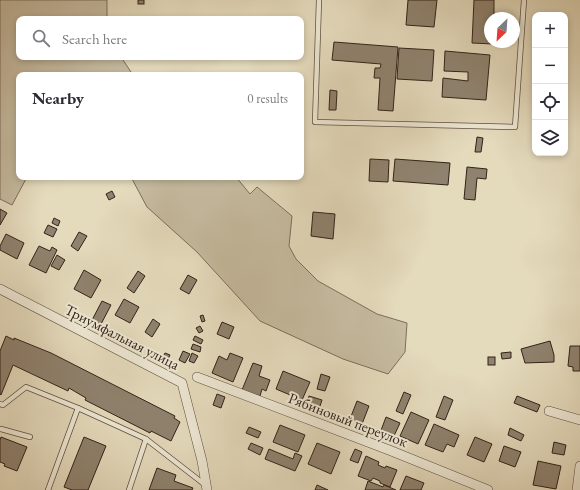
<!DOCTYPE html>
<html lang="en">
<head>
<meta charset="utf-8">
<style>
  body { margin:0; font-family:"EB Garamond",serif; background:#f2f2f3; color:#2b2b33 }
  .controls { position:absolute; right:12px; top:12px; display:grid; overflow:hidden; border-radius:8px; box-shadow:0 2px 6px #0003 }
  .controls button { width:36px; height:36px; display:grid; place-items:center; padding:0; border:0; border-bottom:1px solid #e1e1e2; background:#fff; color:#2b2b33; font:20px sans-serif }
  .compass { position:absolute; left:484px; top:12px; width:36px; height:36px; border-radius:50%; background:#fff; box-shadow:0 2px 6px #0003; rotate:205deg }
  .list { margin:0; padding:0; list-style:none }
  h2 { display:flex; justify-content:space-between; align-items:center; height:52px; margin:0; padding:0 16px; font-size:17px }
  h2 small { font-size:13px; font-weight:400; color:#7c7c81 }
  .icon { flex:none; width:22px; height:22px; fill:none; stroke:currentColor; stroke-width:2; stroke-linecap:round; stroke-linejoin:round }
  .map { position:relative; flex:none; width:580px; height:490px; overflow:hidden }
  .search { position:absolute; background:#fff; box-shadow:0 2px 6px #0003; left:16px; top:16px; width:288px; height:44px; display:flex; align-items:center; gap:10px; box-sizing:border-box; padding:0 14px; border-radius:8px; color:#7c7c81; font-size:15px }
  .panel { position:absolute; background:#fff; box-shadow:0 2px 6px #0003; left:16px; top:72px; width:288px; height:108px; border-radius:8px }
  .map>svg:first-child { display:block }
  .green { fill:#c6bba0; stroke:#7c6e5c }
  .building { fill:#8f826e; stroke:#332219 }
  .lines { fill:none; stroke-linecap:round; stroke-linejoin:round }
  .service-casing { stroke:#5f5042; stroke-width:6 }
  .minor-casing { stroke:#5f5042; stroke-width:10 }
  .service { stroke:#ede7d3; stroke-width:4.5 }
  .minor { stroke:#ede7d3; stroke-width:9 }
  .labels { text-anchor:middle; stroke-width:4; stroke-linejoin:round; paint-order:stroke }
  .street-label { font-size:15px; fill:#332219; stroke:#ede7d3 }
</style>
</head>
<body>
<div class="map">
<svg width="580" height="490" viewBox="0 0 580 490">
  <rect width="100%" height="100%" fill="#e4dabc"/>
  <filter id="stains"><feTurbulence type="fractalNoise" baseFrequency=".005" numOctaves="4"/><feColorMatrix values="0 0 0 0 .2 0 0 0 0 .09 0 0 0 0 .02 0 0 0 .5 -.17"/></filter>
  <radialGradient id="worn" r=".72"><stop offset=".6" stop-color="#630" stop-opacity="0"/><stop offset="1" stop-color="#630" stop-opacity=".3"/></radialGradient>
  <g class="green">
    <polygon points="0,0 107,0 107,19 19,19 19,57 121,57 133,75 19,75 19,177 27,177 12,205 0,199"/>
    <polygon points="131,177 236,177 250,194 257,187 292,216 289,246 296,259 318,281 377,314 407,323 405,352 388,374 343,359 260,321 197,252 147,207"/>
  </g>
  <g class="building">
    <rect x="138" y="0" width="6" height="4"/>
    <polygon points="408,0 437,0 434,27 406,25"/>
    <polygon points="474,0 494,0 494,18 490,18 490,42 493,42 493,44 472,43"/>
    <polygon points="334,42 398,47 393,111 378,110 380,78 374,78 375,68 380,68 381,64 332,60"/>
    <polygon points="399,48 434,50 432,81 397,79"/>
    <polygon points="445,51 490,55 486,100 442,97 443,78 468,81 468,72 444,71"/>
    <polygon points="330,90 337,91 336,110 329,110"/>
    <polygon points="477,137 483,138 481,152 475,152"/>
    <polygon points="370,159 389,160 388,182 369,181"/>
    <polygon points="395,159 450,163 448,185 393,181"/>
    <polygon points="467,167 487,169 486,179 477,178 475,200 464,199"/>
    <polygon points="112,191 115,197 109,200 106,194"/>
    <polygon points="0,209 7,213 0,225"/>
    <polygon points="313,212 335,214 333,239 311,236"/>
    <polygon points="54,218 60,221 58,226 52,223"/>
    <polygon points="48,225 57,229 53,237 44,233"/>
    <polygon points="79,232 87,236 78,251 71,246"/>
    <polygon points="6,234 24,243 17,259 0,250 0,246"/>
    <polygon points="39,246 50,251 52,247 57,250 46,273 29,265"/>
    <polygon points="57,255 65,260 59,270 51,266"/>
    <polygon points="84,270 101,280 91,298 74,289"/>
    <polygon points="138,271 145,276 134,293 127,288"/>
    <polygon points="188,275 197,280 189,294 180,289"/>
    <polygon points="124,299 139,307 130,323 115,315"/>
    <polygon points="102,301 111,305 100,326 91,322"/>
    <polygon points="203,315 205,321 202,322 200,316"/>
    <polygon points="153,319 160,324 152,337 145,332"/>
    <polygon points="222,322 234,327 229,339 217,334"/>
    <polygon points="200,326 203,331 199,333 196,328"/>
    <polygon points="6,336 14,340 14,338 51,353 175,416 174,418 180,422 171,441 151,431 150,433 85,400 86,398 69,388 68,391 13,365 1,395 0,394 0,351"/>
    <polygon points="195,336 203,340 201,344 193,340"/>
    <polygon points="550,341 554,355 554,362 525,363 521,349"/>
    <polygon points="193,344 201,347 200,352 191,349"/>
    <polygon points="570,346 580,346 580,371 573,371 573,367 568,366"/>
    <polygon points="183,351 190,354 185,363 179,360"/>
    <polygon points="511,352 511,358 502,359 501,353"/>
    <polygon points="165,353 170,355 166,363 161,361"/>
    <polygon points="192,353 198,356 194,363 189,361"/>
    <polygon points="230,353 243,358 233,382 212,373 219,356 227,360"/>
    <rect x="488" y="357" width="7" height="8"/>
    <polygon points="253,363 262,366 259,376 270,380 266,391 262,389 260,396 242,390"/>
    <polygon points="283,371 310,382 302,400 276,389"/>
    <polygon points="321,374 330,377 325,391 317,389"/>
    <polygon points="404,392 411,395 403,414 396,411"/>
    <polygon points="217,394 225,397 221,408 213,405"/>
    <polygon points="309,396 322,400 318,412 305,407"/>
    <polygon points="444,396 453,400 445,420 436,417"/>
    <polygon points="517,396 540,405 537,412 514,403"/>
    <polygon points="357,401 369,406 362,424 350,419"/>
    <polygon points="411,412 429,420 418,444 400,436"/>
    <polygon points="386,417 400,423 393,438 380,433"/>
    <polygon points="434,424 459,435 454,447 447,444 443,452 425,445"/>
    <polygon points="280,425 305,435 298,452 273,442"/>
    <polygon points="249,427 261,432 258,438 246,433"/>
    <polygon points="510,428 524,435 521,441 508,435"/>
    <polygon points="1,437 27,447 17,471 4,466 5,464 0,462 0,440"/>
    <polygon points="84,437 106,446 88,490 72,490 64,487"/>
    <polygon points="475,437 492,444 484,462 467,455"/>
    <polygon points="554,442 566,445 564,455 552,453"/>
    <polygon points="251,443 263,448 260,455 248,449"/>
    <polygon points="317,443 340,452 331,474 308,464"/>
    <polygon points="504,446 521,452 515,467 499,461"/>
    <polygon points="269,449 293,459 295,453 302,456 295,471 265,459"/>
    <polygon points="355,449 362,452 358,463 350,460"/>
    <polygon points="366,456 379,462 378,465 385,468 386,466 397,470 390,487 380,483 380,481 373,478 371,481 358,476"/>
    <polygon points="538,461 561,466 556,489 533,485"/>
    <polygon points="157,468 176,475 174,481 193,488 192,490 149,490"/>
    <polygon points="406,476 424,483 421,490 400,490"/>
    <polygon points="368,481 383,487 384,485 396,490 365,490"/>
    <polygon points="317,485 328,490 315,490"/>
  </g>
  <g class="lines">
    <defs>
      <g id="service">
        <polyline points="319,0 315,122 515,127 524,0"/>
        <polyline points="0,404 3,405 26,387 78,408"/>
        <polyline points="0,429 1,429 30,437"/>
        <polyline points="48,490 78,408 146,439 204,484"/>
        <polyline points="129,490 146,439"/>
      </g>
      <g id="minor">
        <polyline points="0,289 182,383 202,461 207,490"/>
        <polyline points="197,377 389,450 488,490"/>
        <polyline points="549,411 580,420"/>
        <polyline points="577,490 580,466"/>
      </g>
    </defs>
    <use href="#service" class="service-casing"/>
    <use href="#minor" class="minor-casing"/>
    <use href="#service" class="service"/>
    <use href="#minor" class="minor"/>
  </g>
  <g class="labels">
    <g class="street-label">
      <text transform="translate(122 337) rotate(27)" y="5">Триумфальная улица</text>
      <text transform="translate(348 420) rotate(21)" y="5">Рябиновый переулок</text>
    </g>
  </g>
  <rect width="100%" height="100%" filter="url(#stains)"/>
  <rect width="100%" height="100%" fill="url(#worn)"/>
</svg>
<div class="controls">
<button>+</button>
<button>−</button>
<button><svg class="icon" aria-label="locate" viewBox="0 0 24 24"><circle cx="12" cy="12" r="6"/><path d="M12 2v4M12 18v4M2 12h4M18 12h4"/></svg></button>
<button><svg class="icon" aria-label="layers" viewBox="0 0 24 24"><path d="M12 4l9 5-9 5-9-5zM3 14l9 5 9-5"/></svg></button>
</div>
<svg class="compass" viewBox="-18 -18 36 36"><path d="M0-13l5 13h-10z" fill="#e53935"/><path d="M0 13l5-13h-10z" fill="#7c7c81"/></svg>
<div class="search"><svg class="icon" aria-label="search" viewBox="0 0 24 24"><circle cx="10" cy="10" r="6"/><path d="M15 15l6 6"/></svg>Search here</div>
<section class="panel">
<h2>Nearby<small>0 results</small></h2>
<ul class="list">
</ul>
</section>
</div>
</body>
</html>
